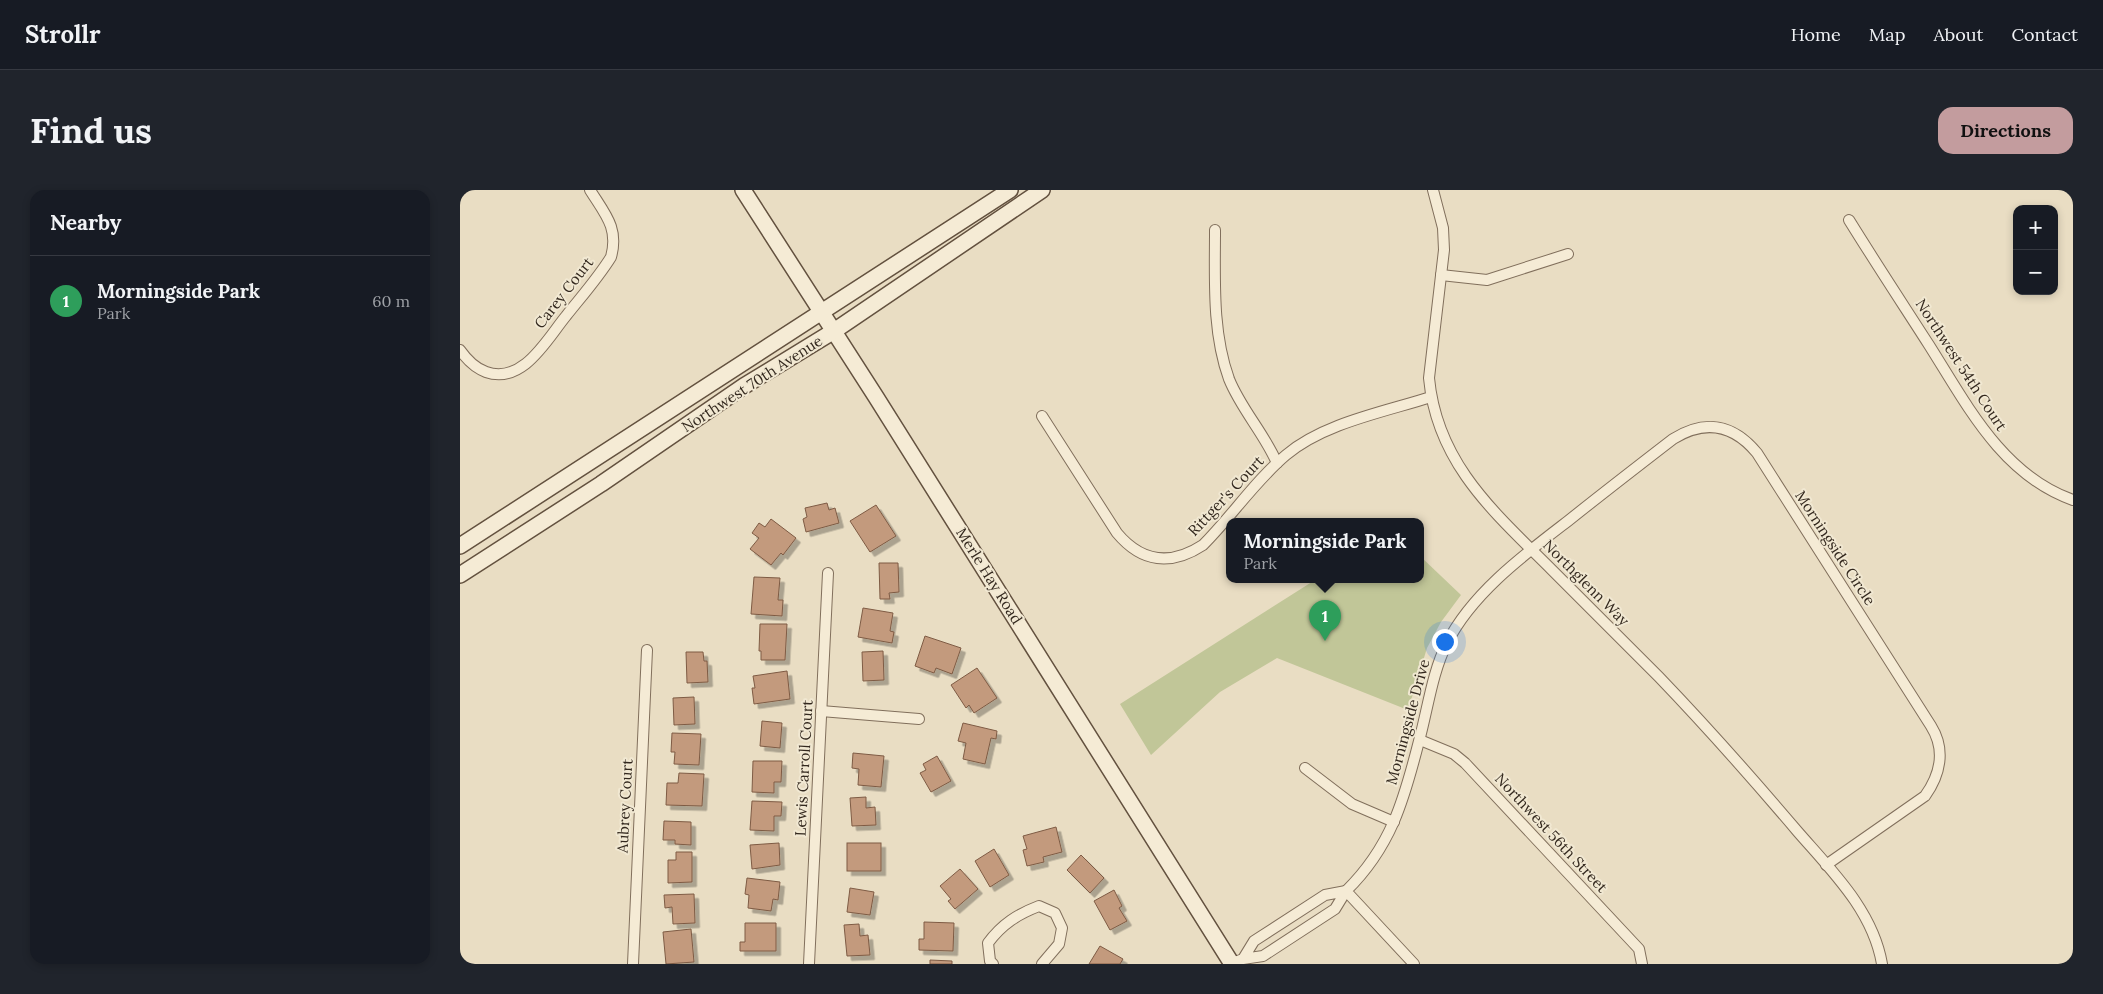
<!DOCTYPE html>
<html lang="en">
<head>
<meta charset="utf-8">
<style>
  body { margin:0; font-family:Lora,serif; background:#20242c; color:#f1f3f6 }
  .controls { position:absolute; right:15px; top:15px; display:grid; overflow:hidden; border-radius:10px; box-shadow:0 2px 8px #0003 }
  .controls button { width:45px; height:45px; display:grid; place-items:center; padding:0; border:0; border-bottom:1px solid #363941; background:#171b24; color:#f1f3f6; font:25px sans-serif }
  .you { position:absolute; left:984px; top:451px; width:18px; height:18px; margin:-12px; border:4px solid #fff; border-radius:50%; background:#1a73e8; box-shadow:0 0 0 8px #1a73e833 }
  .badge { display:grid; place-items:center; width:32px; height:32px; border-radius:50%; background:#c39c9e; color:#fff; font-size:16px; font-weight:700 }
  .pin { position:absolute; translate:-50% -41px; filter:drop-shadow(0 1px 2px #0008) }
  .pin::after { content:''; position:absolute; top:26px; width:18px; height:15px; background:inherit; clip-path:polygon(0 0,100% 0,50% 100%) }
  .popup { position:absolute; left:766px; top:328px; width:198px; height:65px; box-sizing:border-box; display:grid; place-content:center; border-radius:10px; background:#171b24; filter:drop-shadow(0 1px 4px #0005); font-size:16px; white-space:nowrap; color:#9ea1a6 }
  .popup b { font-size:19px; color:#f1f3f6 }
  .popup::after { content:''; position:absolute; left:50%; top:100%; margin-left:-10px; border:10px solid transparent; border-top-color:#171b24 }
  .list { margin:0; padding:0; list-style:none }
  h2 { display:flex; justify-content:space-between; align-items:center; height:65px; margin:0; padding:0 20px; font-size:21px }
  h2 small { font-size:16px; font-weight:400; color:#9ea1a6 }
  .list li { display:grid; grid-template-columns:32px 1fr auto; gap:15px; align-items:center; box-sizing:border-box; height:90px; padding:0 20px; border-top:1px solid #363941 }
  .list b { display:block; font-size:19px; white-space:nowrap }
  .list p { margin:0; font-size:16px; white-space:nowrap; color:#9ea1a6 }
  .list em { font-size:16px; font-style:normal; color:#9ea1a6 }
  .map { position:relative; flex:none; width:1613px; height:774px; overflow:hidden; border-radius:15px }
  header { display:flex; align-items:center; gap:30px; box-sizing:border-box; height:70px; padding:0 25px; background:#171b24; border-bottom:1px solid #363941 }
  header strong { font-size:24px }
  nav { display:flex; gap:28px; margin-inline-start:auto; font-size:18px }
  .intro { display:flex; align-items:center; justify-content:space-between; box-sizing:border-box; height:120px; padding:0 30px }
  h1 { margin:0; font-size:35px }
  .button { padding:12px 22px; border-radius:15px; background:#c39c9e; color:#111; font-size:18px; font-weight:700 }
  main { display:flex; gap:30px; padding:0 30px }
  aside { flex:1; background:#171b24; border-radius:15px; box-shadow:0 2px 8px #0003 }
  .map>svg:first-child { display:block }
  .green { fill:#c1c698 }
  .building { fill:#c39a7d; stroke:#7e5b44; filter:url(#shadow) }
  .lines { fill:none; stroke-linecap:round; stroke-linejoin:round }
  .street-casing { stroke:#816f5c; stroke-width:12 }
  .secondary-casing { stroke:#63513f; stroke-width:18 }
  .street { stroke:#f5ebd5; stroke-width:10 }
  .secondary { stroke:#f5ebd5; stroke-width:15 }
  .labels { text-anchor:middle; stroke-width:4; stroke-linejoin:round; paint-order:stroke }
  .street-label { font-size:15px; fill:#33281e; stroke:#f1e8d2 }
</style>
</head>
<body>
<header>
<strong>Strollr</strong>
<nav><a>Home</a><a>Map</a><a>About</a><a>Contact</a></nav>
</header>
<div class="intro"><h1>Find us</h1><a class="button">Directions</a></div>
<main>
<aside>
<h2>Nearby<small></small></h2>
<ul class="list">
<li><span class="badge" style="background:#2e9e5b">1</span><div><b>Morningside Park</b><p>Park</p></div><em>60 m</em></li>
</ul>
</aside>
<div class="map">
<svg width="1613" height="774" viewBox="0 0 1613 774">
  <defs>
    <filter id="shadow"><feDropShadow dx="4.5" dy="4.5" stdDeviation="0" flood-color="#0004"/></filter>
  </defs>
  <rect width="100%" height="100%" fill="#e9ddc3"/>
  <polygon class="green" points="960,366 1001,405 981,432 967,458 948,520 817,468 760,502 691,565 660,514 855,390 960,390"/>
  <g class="building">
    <polygon points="367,313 369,320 375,318 379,333 346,342 343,329 347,327 345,318"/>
    <polygon points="416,315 436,346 410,362 390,331"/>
    <polygon points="311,329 336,348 323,365 321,363 311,375 290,359 299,348 292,343 299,333 305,337"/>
    <polygon points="419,373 438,373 439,402 429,403 430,409 420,409"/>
    <polygon points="294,387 320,388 318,410 323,410 322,426 291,424"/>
    <polygon points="403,418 433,423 430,441 434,442 432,453 398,447"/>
    <polygon points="300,434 327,434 325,470 301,470 301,461 299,461"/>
    <polygon points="465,446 501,458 492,484 476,478 474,483 455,476"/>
    <polygon points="423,461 424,490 403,491 402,462"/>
    <polygon points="226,462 243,462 244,471 247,471 248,492 227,493"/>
    <polygon points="517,478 537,508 514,523 509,515 506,518 491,495"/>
    <polygon points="327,481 330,509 294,514 292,498 295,498 293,486"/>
    <polygon points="234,507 235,534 214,535 213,508"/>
    <polygon points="302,531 322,533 320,558 300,556"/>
    <polygon points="503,533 537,541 536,549 531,548 525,574 503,569 506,553 498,551"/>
    <polygon points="212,543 241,544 239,575 214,574 215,562 211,562"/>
    <polygon points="393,563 424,566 421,597 398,595 399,579 392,578"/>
    <polygon points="477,566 491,591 471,602 460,583 466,580 463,574"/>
    <polygon points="293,571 322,571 321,592 314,592 314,603 292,602"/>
    <polygon points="219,583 244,584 242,616 206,615 207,593 218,593"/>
    <polygon points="406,607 406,618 415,617 416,635 392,636 390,608"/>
    <polygon points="292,611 322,612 321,626 314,626 314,641 290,640"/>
    <polygon points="204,631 231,632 231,655 215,654 215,650 203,650"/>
    <polygon points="596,637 602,662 583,667 584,672 567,676 563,660 567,659 563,646"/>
    <polygon points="319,653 320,675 292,679 290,655"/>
    <rect x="387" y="653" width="34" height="28"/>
    <polygon points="534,659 549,685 530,697 515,671"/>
    <polygon points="216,662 232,662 232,692 208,693 208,670 216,670"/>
    <polygon points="621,665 644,688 630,703 607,680"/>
    <polygon points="500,679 518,699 495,719 488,711 491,709 480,696"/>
    <polygon points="287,688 320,692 318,710 313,709 311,721 288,718 289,705 285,704"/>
    <polygon points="390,698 414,702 410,725 387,722"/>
    <polygon points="654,700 662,716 659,718 667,731 650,740 634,711"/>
    <polygon points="234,704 235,733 213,734 212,717 205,718 204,705"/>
    <polygon points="464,732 494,733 493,761 459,760 459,749 464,749"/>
    <polygon points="285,733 316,733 316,761 280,761 280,752 285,752"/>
    <polygon points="399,734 400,746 408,745 410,765 387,766 384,735"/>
    <polygon points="231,739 234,772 206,774 203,742"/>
    <polygon points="640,756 663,769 660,774 629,774"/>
    <polygon points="470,770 492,771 492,774 470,774"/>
  </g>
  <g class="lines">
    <defs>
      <g id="street">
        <path d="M973,0L983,38L984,60L969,188C977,274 1035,323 1092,380C1128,416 1163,451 1199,487C1247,537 1293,589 1338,642C1372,681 1413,721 1422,774"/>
        <path d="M1389,30C1415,72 1442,113 1469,155C1507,215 1542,285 1613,310"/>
        <path d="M755,40C755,90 752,142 769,189C781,219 804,243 817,273"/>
        <polyline points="981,85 1027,90 1108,64"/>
        <path d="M0,160C7,170 15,178 26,182C63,195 87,149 106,126C121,107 138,88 151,67C159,38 145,24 130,0"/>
        <path d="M582,226L657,343C682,373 711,376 743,355C772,326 795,291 826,265C864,233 924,222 971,207"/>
        <polyline points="361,521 459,529"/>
        <polyline points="960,550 994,564 1005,573 1179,759 1182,774"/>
        <polyline points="845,578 892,614 934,632"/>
        <polyline points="173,774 187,460"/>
        <polyline points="349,774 368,383"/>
        <path d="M533,774L530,771L528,753C542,734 558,724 579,716L595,723L602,738L599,754L582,774"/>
        <polyline points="770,774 783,769 803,766 875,719 886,701 865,705 794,751 783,769"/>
        <path d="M954,774L886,701C931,657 944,610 959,551C968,518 972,483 987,453C1012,403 1065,364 1108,331C1143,303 1178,276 1213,249C1245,229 1273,234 1297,263L1471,536C1486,560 1480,585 1465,606L1366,675"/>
      </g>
      <g id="secondary">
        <polyline points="283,0 416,207 772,774"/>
        <polyline points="0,356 550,0"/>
        <polyline points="0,385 141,294 284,196 374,141 582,0"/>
      </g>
    </defs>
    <use href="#street" class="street-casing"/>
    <use href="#secondary" class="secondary-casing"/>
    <use href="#street" class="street"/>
    <use href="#secondary" class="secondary"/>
  </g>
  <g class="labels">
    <g class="street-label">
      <text transform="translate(104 103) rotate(-52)" y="5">Carey Court</text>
      <text transform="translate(1501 175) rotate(57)" y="5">Northwest 54th Court</text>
      <text transform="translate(292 194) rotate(-33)" y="5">Northwest 70th Avenue</text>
      <text transform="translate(766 306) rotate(-47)" y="5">Rittger's Court</text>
      <text transform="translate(1375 358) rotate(57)" y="5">Morningside Circle</text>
      <text transform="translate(529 386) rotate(58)" y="5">Merle Hay Road</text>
      <text transform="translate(1126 393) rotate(45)" y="5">Northglenn Way</text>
      <text transform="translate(948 532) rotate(-75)" y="5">Morningside Drive</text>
      <text transform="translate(344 578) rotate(-87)" y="5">Lewis Carroll Court</text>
      <text transform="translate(165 616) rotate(-87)" y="5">Aubrey Court</text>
      <text transform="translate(1091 643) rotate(47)" y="5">Northwest 56th Street</text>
    </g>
  </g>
</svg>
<div class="controls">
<button>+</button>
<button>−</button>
</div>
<div class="you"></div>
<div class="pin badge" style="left:865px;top:451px;background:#2e9e5b">1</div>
<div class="popup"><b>Morningside Park</b>Park</div>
</div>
</main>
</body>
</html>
